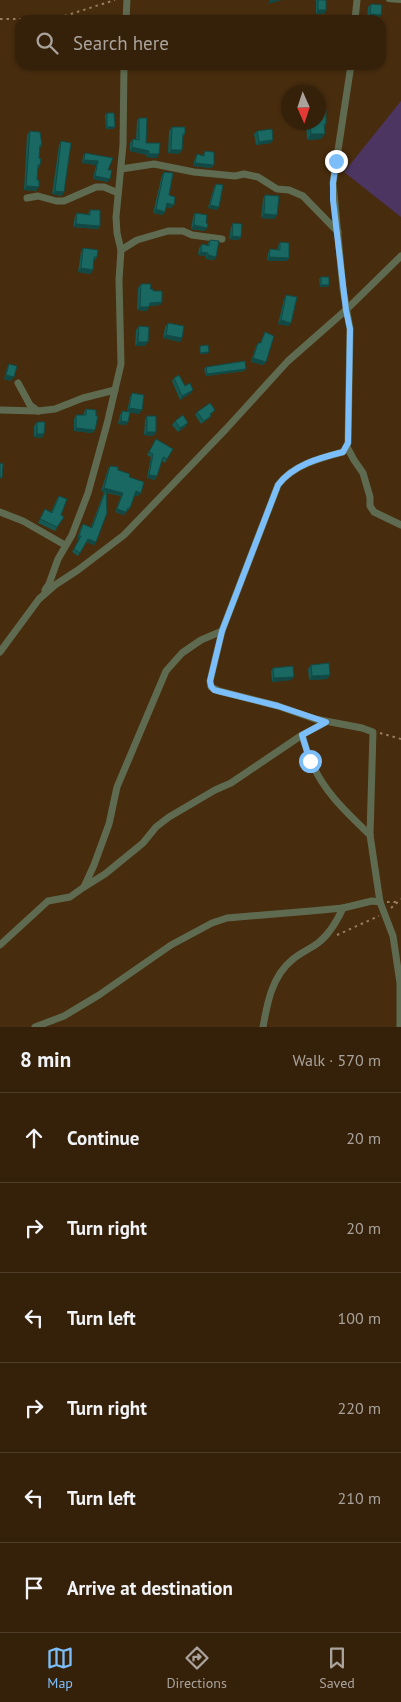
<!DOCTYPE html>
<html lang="en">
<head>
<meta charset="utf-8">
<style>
  body { margin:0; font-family:"PT Sans",sans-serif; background:#3d2913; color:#f1f3f6 }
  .compass { position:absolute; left:281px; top:85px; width:45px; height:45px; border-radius:50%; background:#35210a; box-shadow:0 1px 4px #0004; rotate:177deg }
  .stop { position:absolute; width:15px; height:15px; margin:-11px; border:4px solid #7cbef9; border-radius:50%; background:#fff }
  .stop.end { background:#7cbef9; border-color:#fff; box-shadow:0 1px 5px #0008 }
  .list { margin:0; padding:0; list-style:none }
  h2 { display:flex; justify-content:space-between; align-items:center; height:65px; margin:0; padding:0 20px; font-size:21px }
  h2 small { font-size:16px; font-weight:400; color:#aaa39c }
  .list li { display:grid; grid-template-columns:32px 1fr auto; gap:15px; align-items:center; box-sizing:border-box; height:90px; padding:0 20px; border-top:1px solid #4f3e2b }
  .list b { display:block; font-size:19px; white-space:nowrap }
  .list em { font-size:16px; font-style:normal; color:#aaa39c }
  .icon { flex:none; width:28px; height:28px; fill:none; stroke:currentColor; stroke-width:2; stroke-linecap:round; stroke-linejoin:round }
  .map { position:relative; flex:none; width:401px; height:1027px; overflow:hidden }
  .search { position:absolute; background:#35210a; box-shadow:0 1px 4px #0004; left:15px; right:15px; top:15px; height:55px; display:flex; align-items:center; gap:12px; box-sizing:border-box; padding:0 18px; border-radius:15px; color:#aaa39c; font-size:19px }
  .sheet { height:605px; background:#35210a }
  nav { display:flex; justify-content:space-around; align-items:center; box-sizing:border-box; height:70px; border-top:1px solid #4f3e2b; background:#35210a; font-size:14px; color:#aaa39c }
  nav a { display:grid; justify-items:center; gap:2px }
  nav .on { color:#7cbef9 }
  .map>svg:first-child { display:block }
  .green { fill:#4c3561 }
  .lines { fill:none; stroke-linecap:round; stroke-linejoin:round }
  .path { stroke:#987d5f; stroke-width:2; stroke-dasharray:2.5 4; stroke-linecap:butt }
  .service { stroke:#5f6b50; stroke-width:4 }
  .minor { stroke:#5f6b50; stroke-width:7 }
  .wall { fill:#165953 }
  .shaded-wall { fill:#124944 }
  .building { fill:#196861; stroke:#124944 }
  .route { stroke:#7cbef9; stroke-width:6 }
</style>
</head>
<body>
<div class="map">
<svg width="401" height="1027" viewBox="0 0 401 1027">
  <rect width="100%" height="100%" fill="#472c0e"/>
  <polygon class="green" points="401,101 401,217 344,172"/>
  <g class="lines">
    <g class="path">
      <polyline points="0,19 55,19 115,0"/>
      <polyline points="380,733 401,739"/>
      <polyline points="387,902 397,902"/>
      <polyline points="391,908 401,899"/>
      <polyline points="337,935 379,916"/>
    </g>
    <polyline class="service" points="388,0 401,1"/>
    <g class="minor">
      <polyline points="126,20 127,0"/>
      <polyline points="355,20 357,0"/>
      <path d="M351,65L333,183L343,289L350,329L348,443L343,452C320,458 293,465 278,485L222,631L210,681L211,687L219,691L278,706L315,719L362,728L373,732L370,835L380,902L393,936L400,983V1027"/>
      <polyline points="121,169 154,164 194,172 235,176 244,174 258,177 277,189 289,190 303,196 338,232"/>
      <polyline points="27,198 38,196 56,201 64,201 96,187 104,187 118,193"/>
      <polyline points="121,250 137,240 168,231 183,231 192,235 222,239"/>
      <polyline points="18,383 30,405 38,411"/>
      <polyline points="0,410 38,411 55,409 83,398 115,390"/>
      <polyline points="347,447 354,460 363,473 370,497 370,506 374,512 401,525"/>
      <polyline points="0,512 23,521 65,545"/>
      <polyline points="45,590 49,584 58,559 72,535 88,493 107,424 121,364 119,280 121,250 117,233 116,217 123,145 124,65"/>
      <polyline points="0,652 39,599 55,585 78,570 124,535 226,429 288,361 346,310 401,256"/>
      <path d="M302,735C305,744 307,753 311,761C323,791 347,813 370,835"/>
      <polyline points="84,887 105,874 143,843 156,827 169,817 215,790 231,783 302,735 326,722"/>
      <polyline points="0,945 48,901 70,897 84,887 94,865 109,824 117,787 166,671 182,653 201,640 222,631"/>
      <polyline points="35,1027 64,1016 99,995 171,945 212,923 227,918 311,911 343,908 372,901 380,902"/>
      <path d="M263,1027C267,1004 272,976 292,960C300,953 310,949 318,943C330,934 337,921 343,908"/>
    </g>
  </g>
  <g class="wall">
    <polygon points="316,0 326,0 326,10 324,14 316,14"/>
    <polygon points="371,4 378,19 367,18 368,7"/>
    <polygon points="107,113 115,127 113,129 106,129 105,115"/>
    <polygon points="139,118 146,143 157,158 146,157 147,155 130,151 130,143 133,139 136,140 137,121"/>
    <polygon points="306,122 318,122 326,124 325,126 321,139 307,140"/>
    <polygon points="172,127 185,134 183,137 182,150 179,154 168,153 169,131"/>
    <polygon points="30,131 42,145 39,149 39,158 40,165 38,169 36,191 24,190 27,135"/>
    <polygon points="257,131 271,143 256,145 254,134"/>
    <polygon points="61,141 62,196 52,194 59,145"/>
    <polygon points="205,151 214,165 211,168 193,166 195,158 197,154 202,156"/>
    <polygon points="85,153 108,170 108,182 93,179 96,165 82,163 83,156"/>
    <polygon points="164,172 171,208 166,207 163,215 153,213 162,175"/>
    <polygon points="216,184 219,207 217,210 208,208 214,187"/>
    <polygon points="265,195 277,215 274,219 261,218 263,199"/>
    <polygon points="90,210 100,226 98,229 73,227 75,216 77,213 88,214"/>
    <polygon points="195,213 205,231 191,229 193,217"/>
    <polygon points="233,223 241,237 238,240 229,239 231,227"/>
    <polygon points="210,240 216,257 214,260 206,259 206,256 198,255 199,248 202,244 208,245 208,243"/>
    <polygon points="280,242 289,258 287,261 267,261 268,253 270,249 278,250 278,246"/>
    <polygon points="83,248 97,257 94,261 93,270 90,274 78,272 81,252"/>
    <polygon points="321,277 329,285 328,287 320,287 319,279"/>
    <polygon points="141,284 153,291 162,302 160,305 149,306 147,311 137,310 138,288"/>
    <polygon points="286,295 289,326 278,324 284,299"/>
    <polygon points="168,323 182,338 180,342 163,338 165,327"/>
    <polygon points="139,326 145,346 135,346 136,330"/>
    <polygon points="265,332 266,362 263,365 251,362 256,346 258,343 260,343 263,336"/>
    <polygon points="9,364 11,381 4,379 7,368"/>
    <polygon points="206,367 244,371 206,376 204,369"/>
    <polygon points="174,378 185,386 191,393 180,400 172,381"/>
    <polygon points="132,393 142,410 139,414 127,412 130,397"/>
    <polygon points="86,409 95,430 92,433 74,431 74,419 76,415 83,415 84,412"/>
    <polygon points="215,410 210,415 211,416 208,419 201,424 195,415 197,412"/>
    <polygon points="122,411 128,422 126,425 118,424 120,415"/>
    <polygon points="147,416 156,432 153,436 144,435 145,420"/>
    <polygon points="175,421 186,426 178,432 172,425"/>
    <polygon points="37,422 42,438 34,437 34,426"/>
    <polygon points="156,439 167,459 165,463 162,461 155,480 147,478 151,457 147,455"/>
    <polygon points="110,466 129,477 138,496 134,495 130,508 124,515 115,512 121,496 106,493 96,542 94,545 86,542 78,556 72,552 79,539 77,539 81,527 83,524 91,527 104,492 101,491 108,469"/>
    <polygon points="59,496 61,515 64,517 55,531 38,523 45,509 51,512 57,499"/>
    <polygon points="311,665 330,675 327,679 309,680 308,669"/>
    <polygon points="273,668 291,680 272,682 271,671"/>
  </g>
  <g class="shaded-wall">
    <polygon points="270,0 282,0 268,4"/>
    <polygon points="318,10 326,10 324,14 316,14"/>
    <polygon points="370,14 381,15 378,19 367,18"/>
    <polygon points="107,127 115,127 113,129 106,129"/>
    <polygon points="311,134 325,134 321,139 307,140"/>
    <polygon points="273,140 271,143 256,145 259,142"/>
    <polygon points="132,147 149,151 147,155 130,151"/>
    <polygon points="171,150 182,150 179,154 168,153"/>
    <polygon points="149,154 159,154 157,158 146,157"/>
    <polygon points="84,160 98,161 96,165 82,163"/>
    <polygon points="195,163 214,165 211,168 193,166"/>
    <polygon points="95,176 110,179 108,182 93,179"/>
    <polygon points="26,186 39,187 36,191 24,190"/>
    <polygon points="55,191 64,192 62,196 52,194"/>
    <polygon points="167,203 174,205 171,208 165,207"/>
    <polygon points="210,205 219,207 217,210 208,208"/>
    <polygon points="156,209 165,212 163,215 153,213"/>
    <polygon points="264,214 277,215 274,219 261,218"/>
    <polygon points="76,224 100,226 98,229 73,227"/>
    <polygon points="194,225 207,228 205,231 191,229"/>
    <polygon points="232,236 241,237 238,240 229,239"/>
    <polygon points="201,252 208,253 206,256 198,255"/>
    <polygon points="208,255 216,257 214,260 206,259"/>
    <polygon points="269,257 289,258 287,261 267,261"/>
    <polygon points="81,268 93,270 90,274 78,272"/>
    <polygon points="321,285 329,285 328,287 320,287"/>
    <polygon points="162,302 160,305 147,306 150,303"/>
    <polygon points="140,307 149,307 147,311 137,310"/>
    <polygon points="281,320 291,323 289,326 278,324"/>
    <polygon points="166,335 182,338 180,342 163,338"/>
    <polygon points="138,342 148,342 145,346 135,346"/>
    <polygon points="209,352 207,354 199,354 200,353"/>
    <polygon points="253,358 266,362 263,365 251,362"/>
    <polygon points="246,369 244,371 206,376 207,374"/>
    <polygon points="6,375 14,377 11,381 4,379"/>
    <polygon points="193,390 191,393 180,400 182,396"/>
    <polygon points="129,408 142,410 139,414 127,412"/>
    <polygon points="211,416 208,419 201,424 204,421"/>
    <polygon points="121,421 128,422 126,425 118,424"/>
    <polygon points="188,423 186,426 178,432 180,428"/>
    <polygon points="76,428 95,430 92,433 74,431"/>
    <polygon points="147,432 156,432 153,436 144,435"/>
    <polygon points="37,434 44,434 42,438 34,437"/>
    <polygon points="149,475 157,476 155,480 147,478"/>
    <polygon points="104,488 123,493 121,496 105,492 106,489 104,492 101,491"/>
    <polygon points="136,491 141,493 138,496 133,495"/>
    <polygon points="117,509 126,512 124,515 115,512"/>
    <polygon points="79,536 81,536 79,539 77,539"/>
    <polygon points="88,539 96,542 94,545 86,542"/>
    <polygon points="330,675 327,679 309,680 312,676"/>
    <polygon points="294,677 291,680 272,682 274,678"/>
  </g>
  <g class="building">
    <rect x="318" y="0" width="8" height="10"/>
    <polygon points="371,4 382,5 381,15 370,14"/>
    <polygon points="287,16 289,17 290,20 279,20 278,18"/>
    <polygon points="318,110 326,110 326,124 324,124 325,134 311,134 310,122 318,122"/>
    <polygon points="107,113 114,113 115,127 107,127"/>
    <polygon points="139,118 147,118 146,143 160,143 159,154 149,154 149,151 132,147 133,139 139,140"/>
    <polygon points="172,127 185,127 185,134 183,134 182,150 171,150"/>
    <polygon points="272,129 273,140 259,142 257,131"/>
    <polygon points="30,131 40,132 42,145 40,145 39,158 41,159 40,165 38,165 37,180 39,180 39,187 26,186"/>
    <polygon points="61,141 71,143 64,192 55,191"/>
    <polygon points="205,151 214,152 214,165 195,163 197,154 204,156"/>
    <polygon points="85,153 113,158 108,170 112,170 110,179 95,176 98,161 84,160"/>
    <polygon points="164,172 173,173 169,195 175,197 174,205 167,203 165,212 156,209"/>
    <polygon points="216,184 223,185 219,207 210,205"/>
    <polygon points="265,195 279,196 277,215 264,214"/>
    <polygon points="90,210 100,210 100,226 76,224 77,213 90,215"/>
    <polygon points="195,213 207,215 206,223 208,224 207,228 194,225"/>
    <polygon points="233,223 242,224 241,237 232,236"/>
    <polygon points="210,240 219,241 216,257 208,255 208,253 201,252 202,244 209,246"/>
    <polygon points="280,242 289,243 289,258 269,257 270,249 280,250"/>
    <polygon points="83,248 98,250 97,257 94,257 93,270 81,268"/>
    <rect x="321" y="277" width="8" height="8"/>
    <polygon points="141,284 151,284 150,289 153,289 153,291 162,291 162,302 150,303 149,307 140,307"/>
    <polygon points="286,295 297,297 291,323 281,320"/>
    <polygon points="168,323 184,326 182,338 166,335"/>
    <polygon points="139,326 149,327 148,342 138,342"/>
    <polygon points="265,332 274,336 266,362 253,358 258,343 261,343"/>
    <polygon points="208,345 209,352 200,353 200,346"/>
    <polygon points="245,361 246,369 207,374 206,367"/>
    <polygon points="9,364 17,366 14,377 6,375"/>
    <polygon points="179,375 185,386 190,383 193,390 182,396 174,378"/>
    <polygon points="132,393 144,395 142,410 129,408"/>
    <polygon points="210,403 215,410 210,414 211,416 204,421 197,412"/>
    <polygon points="86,409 96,410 96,416 98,416 95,430 76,428 76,415 86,415"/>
    <polygon points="122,411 130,412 128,422 121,421"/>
    <polygon points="183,415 188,423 180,428 175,421"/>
    <rect x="147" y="416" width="9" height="16"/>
    <polygon points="37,422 45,422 44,434 37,434"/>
    <polygon points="156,439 173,449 167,459 163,457 157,476 149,475 153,454 149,452"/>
    <polygon points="0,463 3,464 2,478 0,478"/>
    <polygon points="110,466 118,467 118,470 130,474 129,477 144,482 141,493 136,491 130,508 128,508 126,512 117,509 123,493 104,488"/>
    <polygon points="106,489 107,513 96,542 88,539 80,553 74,549 81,536 79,536 83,524 92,528"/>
    <polygon points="59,496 67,499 61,515 64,517 57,527 40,519 45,509 52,513"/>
    <polygon points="329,663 330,675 312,676 311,665"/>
    <polygon points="293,666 294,677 274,678 273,668"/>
  </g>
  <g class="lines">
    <path class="route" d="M310,761L302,735L326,722L278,706L214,690L211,686L210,681L222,631L278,485C293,465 319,458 343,452L348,443L350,329L346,310L333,200V183L336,161"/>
  </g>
</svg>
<svg class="compass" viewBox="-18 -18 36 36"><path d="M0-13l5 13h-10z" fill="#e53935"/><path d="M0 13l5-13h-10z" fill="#aaa39c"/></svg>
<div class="stop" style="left:310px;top:761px"></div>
<div class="stop end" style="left:336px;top:161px"></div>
<div class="search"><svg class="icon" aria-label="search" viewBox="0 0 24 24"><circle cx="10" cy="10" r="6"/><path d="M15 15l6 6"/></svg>Search here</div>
</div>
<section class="sheet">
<h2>8 min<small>Walk · 570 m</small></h2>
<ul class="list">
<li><svg class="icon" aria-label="ahead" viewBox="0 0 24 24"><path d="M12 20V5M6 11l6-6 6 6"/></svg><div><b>Continue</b></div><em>20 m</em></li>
<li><svg class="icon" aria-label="right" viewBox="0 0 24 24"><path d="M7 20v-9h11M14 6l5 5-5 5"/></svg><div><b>Turn right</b></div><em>20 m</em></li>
<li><svg class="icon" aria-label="left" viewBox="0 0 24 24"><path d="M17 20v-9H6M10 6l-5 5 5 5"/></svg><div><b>Turn left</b></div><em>100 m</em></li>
<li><svg class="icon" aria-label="right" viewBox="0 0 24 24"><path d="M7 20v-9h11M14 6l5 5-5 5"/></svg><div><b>Turn right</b></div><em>220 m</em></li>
<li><svg class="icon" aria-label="left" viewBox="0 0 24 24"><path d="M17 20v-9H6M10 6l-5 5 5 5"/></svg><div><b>Turn left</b></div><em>210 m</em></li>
<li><svg class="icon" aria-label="arrive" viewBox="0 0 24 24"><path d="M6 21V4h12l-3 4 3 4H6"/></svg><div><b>Arrive at destination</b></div></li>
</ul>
</section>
<nav>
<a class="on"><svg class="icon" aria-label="map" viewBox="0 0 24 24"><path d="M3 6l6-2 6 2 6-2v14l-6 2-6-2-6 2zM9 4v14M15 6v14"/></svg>Map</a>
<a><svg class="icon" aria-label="directions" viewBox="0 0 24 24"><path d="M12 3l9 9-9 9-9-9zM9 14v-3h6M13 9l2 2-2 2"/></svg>Directions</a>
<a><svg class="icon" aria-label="saved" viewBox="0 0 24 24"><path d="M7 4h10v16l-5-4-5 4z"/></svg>Saved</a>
</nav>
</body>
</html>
